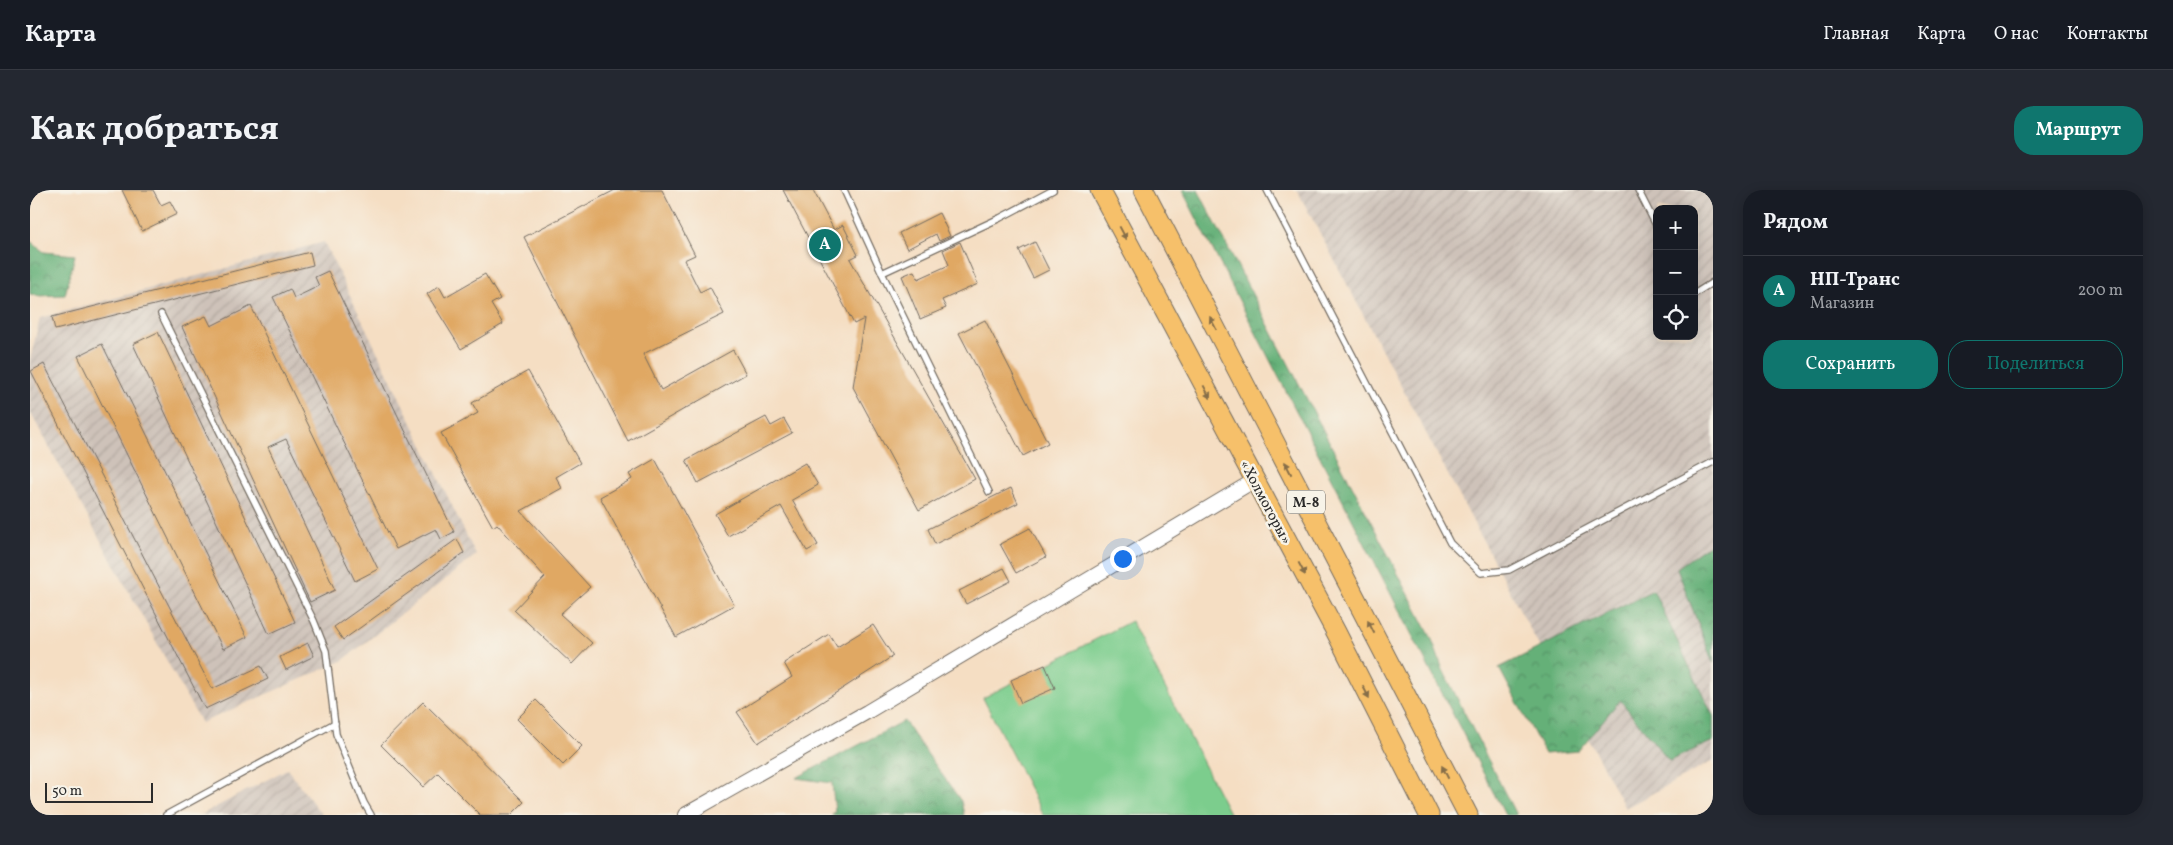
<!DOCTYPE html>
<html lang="ru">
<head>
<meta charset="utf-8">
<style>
  body { margin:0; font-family:Vollkorn,serif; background:#242831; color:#f1f3f6 }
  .controls { position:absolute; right:15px; top:15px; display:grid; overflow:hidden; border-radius:10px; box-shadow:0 2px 12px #0003 }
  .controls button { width:45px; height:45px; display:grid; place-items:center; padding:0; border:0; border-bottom:1px solid #363941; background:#171b24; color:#f1f3f6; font:25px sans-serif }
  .scale { position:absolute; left:15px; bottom:12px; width:108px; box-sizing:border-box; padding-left:5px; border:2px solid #2b2b2b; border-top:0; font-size:14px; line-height:18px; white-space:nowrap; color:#2b2b2b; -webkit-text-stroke:4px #f7f3e8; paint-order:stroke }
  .you { position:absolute; left:1092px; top:368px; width:18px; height:18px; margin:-12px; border:4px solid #fff; border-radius:50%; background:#1a73e8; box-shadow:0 0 0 8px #1a73e833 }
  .badge { display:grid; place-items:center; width:32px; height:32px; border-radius:50%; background:#0f766e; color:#fff; font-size:16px; font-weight:700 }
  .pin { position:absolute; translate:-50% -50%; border:2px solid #fff; box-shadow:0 1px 5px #0006 }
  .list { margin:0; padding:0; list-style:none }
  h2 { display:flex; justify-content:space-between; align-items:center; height:65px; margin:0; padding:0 20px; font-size:21px }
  h2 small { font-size:16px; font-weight:400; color:#9ea1a6 }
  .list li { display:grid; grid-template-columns:32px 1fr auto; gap:15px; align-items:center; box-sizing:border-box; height:70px; padding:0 20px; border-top:1px solid #363941 }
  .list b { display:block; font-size:19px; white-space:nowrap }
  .list p { margin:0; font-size:16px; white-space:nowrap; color:#9ea1a6 }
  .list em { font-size:16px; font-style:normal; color:#9ea1a6 }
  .actions { display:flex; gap:10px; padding:15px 20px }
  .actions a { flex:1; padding:11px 0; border:1px solid #0f766e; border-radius:20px; text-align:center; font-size:18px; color:#0f766e }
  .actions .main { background:#0f766e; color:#fff }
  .icon { flex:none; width:28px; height:28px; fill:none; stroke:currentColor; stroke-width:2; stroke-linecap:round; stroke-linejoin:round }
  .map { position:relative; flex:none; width:1683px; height:625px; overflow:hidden; border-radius:20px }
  header { display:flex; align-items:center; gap:30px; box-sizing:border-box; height:70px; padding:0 25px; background:#171b24; border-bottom:1px solid #363941 }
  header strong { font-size:24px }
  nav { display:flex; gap:28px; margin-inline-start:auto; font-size:18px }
  .intro { display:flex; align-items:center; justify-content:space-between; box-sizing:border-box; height:120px; padding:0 30px }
  h1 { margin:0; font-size:35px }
  .button { padding:12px 22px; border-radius:20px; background:#0f766e; color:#fff; font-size:18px; font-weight:700 }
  main { display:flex; gap:30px; padding:0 30px }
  aside { flex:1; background:#171b24; border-radius:20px; box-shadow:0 2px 12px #0003 }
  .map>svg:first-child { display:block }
  .industrial { fill:url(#industrial-furrows); fill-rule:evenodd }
  .grass { fill:#7ccd8d; stroke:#547c5c }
  .forest { fill:url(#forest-crowns); stroke:#486e52 }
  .building { fill:#e0a863 }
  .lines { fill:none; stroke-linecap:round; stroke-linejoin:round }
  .service-casing { stroke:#726a60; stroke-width:8 }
  .tertiary-casing { stroke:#726a60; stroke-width:16 }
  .trunk-casing { stroke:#726a60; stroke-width:21 }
  .service { stroke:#fff; stroke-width:5.5 }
  .tertiary { stroke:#fff; stroke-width:14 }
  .trunk { stroke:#f6c06b; stroke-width:19 }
  .oneway { fill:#866e48 }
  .labels { text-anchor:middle; stroke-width:5; stroke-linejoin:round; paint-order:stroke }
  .shield { fill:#f7f3e8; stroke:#686764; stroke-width:1 }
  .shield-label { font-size:14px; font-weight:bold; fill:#2b2b2b }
  .street-label { font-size:15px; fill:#2b2b2b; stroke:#f7f3e8 }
</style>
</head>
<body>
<header>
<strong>Карта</strong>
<nav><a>Главная</a><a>Карта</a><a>О нас</a><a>Контакты</a></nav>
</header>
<div class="intro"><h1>Как добраться</h1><a class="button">Маршрут</a></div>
<main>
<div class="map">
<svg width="1683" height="625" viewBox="0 0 1683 625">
  <defs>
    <pattern id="industrial-furrows" width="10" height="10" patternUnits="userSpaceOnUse" patternTransform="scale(1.25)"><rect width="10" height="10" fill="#cec2b9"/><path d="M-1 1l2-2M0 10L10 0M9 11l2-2" fill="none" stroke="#b1a79f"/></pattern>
    <pattern id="forest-crowns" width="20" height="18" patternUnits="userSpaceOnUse" patternTransform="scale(1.25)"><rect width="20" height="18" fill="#65b078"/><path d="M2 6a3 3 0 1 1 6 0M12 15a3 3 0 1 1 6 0" fill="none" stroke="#538f63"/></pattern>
  </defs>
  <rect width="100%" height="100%" fill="#f7f3e8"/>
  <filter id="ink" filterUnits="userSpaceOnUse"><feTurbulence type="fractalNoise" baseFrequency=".02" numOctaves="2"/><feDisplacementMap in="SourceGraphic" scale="10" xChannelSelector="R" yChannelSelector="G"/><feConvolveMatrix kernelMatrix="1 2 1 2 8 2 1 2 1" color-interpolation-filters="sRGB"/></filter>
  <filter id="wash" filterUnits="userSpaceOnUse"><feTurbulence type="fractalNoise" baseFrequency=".0096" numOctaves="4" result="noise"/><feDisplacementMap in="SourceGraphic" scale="20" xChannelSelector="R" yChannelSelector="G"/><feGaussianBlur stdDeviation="1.12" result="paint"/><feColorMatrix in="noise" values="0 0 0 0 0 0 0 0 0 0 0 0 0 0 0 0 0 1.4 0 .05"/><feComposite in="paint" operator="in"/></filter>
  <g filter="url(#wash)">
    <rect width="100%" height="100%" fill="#f5dec3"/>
    <g class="industrial">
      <path d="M1267,0H1683V571L1595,618ZM1627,19H1664V146H1627Z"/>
      <polygon points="294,52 446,365 312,471 171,533 0,222 0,170 10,128"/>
      <polygon points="257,579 292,625 171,625"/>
    </g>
    <polygon class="grass" points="1101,431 1200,625 1013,625 953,508"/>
    <g class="forest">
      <polygon points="1152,0 1168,0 1401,447 1413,480 1486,625 1475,625"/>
      <polygon points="0,51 14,62 45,65 35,105 8,106 0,104"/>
      <polygon points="1683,352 1683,473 1647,378"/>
      <polygon points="1623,400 1683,526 1683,551 1639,571 1590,510 1548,561 1515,564 1469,478"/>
      <polygon points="874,531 931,611 934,625 801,625 805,622 802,593 766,588"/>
    </g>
    <g id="blocks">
      <g class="building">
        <polygon points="92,0 123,0 131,15 140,11 147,24 112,41"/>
        <polygon points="585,0 632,0 665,65 654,70 670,102 680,97 694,124 613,164 631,200 703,160 716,184 598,251 494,47"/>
        <polygon points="753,0 783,0 804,40 813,35 828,65 820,69 945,289 889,320 823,197 834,129 824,134"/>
        <polygon points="909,23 920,46 909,51 906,44 877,59 869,43"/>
        <polygon points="930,52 948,94 912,110 916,118 890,129 872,86 884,81 888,89 919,75 913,60"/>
        <polygon points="1005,52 1019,80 1003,88 989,60"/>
        <polygon points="280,62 283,75 25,140 22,127"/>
        <polygon points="298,81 424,342 411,349 406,339 366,359 243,107 260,99 264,108 289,96 285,87"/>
        <polygon points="455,84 470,109 461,114 473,134 431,159 397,104 409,96 415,107"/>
        <polygon points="221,116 348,379 325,391 256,249 238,257 305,400 280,412 152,137 176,126 181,136"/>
        <polygon points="955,130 1018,253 993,266 929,143"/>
        <polygon points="128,142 265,432 239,444 103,154"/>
        <polygon points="72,154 217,447 193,459 48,166"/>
        <polygon points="14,174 182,499 231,476 238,489 175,519 1,181"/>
        <polygon points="498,181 550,273 526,287 532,298 491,321 560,397 530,424 562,453 542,474 484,420 515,387 467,334 463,337 411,243 448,223 442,213"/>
        <polygon points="736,227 741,236 754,229 762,243 668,293 656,270"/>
        <polygon points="625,269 704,415 646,447 570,307 602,289 599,284"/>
        <polygon points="775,273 788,295 762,310 788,355 777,361 751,316 698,346 685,324"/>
        <polygon points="981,298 988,313 905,354 898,339"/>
        <polygon points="1000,338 1016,367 986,383 970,354"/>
        <polygon points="427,349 434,363 313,450 304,437"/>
        <polygon points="974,378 981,391 936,414 929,401"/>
        <polygon points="843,435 863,466 728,553 707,522 762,487 754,473 799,444 807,457"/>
        <polygon points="278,453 284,466 256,480 250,467"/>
        <polygon points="1015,475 1025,498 991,513 981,490"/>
        <polygon points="506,510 552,556 533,575 487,529"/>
        <polygon points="393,512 494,612 481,625 450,625 408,583 393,597 351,555"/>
      </g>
    </g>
  </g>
  <g filter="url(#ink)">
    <use href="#blocks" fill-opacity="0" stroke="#726a60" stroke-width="1"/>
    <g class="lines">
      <defs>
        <g id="service">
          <polyline points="814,0 852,83 959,302"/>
          <polyline points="1237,0 1420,353 1451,383 1479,380 1683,272"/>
          <polyline points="1608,0 1627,37"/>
          <polyline points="852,83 970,28 1023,0"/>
          <polyline points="1664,104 1683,92"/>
          <polyline points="131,124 284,431 296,461 306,544 334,613 341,625"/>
          <polyline points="136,625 305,533"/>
        </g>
        <polyline id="tertiary" points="655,625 837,522 1225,290"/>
        <g id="trunk">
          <polyline points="1070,0 1306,442 1399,625"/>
          <polyline points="1114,0 1438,625"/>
        </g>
      </defs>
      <use href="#service" class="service-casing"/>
      <use href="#tertiary" class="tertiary-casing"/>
      <use href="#trunk" class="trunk-casing"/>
      <use href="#service" class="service"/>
      <use href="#tertiary" class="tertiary"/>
      <use href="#trunk" class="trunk"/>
    </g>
    <defs><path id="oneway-solid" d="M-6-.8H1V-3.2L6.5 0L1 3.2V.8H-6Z" transform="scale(1.25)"/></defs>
    <g class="oneway">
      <use href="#oneway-solid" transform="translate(1093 43) rotate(62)"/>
      <use href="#oneway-solid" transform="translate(1183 133) rotate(-117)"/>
      <use href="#oneway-solid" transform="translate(1177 202) rotate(62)"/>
      <use href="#oneway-solid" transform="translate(1258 278) rotate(-117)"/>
      <use href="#oneway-solid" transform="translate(1272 379) rotate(62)"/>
      <use href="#oneway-solid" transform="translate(1341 437) rotate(-117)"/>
      <use href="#oneway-solid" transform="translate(1336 502) rotate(63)"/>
      <use href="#oneway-solid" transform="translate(1415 582) rotate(-117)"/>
    </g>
  </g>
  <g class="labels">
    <rect class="shield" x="1257" y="300.5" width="38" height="23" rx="4"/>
    <g class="shield-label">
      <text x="1276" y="317">М-8</text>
    </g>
    <g class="street-label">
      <text transform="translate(1236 312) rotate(62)" y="5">«Холмогоры»</text>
    </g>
  </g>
</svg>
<div class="controls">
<button>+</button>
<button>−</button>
<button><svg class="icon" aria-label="locate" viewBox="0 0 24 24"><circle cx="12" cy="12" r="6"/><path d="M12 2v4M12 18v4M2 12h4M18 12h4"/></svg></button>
</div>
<div class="scale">50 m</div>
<div class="you"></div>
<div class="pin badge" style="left:795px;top:55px">A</div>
</div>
<aside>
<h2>Рядом<small></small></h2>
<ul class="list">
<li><span class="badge">A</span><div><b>НП-Транс</b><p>Магазин</p></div><em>200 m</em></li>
</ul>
<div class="actions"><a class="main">Сохранить</a><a>Поделиться</a></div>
</aside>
</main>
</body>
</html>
